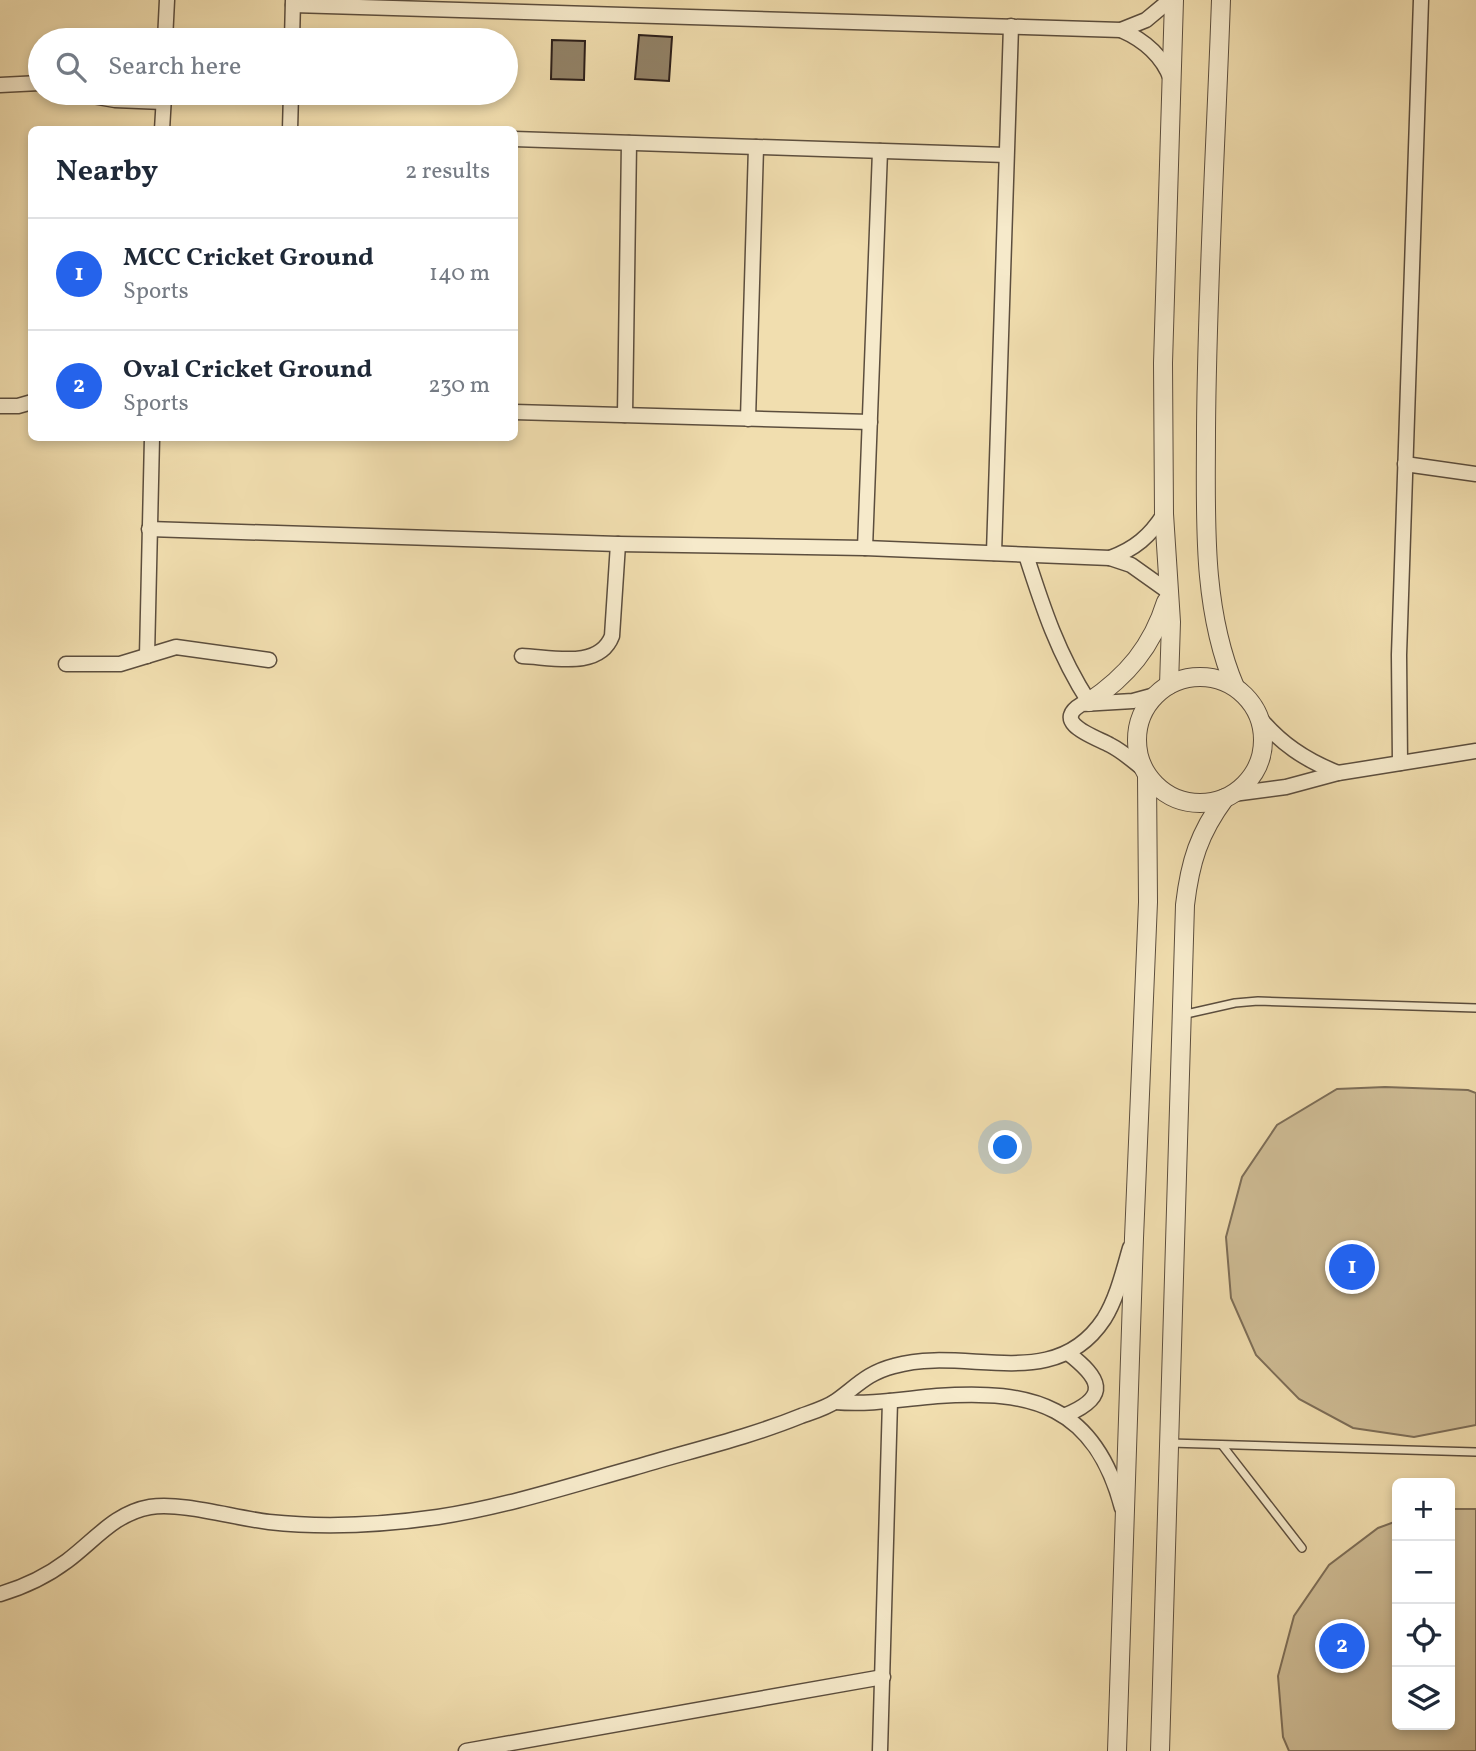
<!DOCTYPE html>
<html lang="en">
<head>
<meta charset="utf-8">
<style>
  body { margin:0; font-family:Vollkorn,serif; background:#f2f2f3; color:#1f2937 }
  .controls { position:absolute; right:21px; bottom:21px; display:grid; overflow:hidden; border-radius:10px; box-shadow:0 4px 10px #0003 }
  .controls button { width:63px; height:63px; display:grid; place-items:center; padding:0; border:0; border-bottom:2px solid #e0e1e3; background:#fff; color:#1f2937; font:35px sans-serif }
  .you { position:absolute; left:1006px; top:1148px; width:24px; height:24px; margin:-18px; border:5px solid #fff; border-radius:50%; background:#1a73e8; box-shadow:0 0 0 10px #1a73e833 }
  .badge { display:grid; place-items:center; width:46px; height:46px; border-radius:50%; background:#2563eb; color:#fff; font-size:23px; font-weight:700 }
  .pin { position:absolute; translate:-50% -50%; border:4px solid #fff; box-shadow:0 2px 7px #0006 }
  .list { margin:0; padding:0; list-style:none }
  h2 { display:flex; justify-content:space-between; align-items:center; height:91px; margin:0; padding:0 28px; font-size:30px }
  h2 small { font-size:23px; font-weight:400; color:#747a83 }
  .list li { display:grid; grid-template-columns:46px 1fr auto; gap:21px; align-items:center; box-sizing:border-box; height:112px; padding:0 28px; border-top:2px solid #e0e1e3 }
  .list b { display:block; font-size:26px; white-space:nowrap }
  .list p { margin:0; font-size:23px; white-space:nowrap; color:#747a83 }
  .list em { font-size:23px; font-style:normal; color:#747a83 }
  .icon { flex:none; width:38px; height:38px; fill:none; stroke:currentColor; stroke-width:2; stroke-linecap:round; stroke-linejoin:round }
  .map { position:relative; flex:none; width:1476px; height:1751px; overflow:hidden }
  .search { position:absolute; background:#fff; box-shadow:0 4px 10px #0003; left:28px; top:28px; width:490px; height:77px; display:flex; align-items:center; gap:18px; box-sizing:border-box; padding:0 24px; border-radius:38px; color:#747a83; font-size:26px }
  .panel { position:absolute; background:#fff; box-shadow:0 4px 10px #0003; left:28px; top:126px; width:490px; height:315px; border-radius:10px }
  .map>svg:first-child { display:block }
  .green { fill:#cfbd96; stroke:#7d6e58; stroke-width:2 }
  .building { fill:#928267; stroke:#2b1e19; stroke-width:2 }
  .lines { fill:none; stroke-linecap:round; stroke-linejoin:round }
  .service-casing { stroke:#5c4e3e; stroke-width:10 }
  .minor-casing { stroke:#5c4e3e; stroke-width:17 }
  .tertiary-casing { stroke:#5c4e3e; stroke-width:20 }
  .service { stroke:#f6eacb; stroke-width:7 }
  .minor { stroke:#f6eacb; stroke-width:14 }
  .tertiary { stroke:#f6eacb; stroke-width:18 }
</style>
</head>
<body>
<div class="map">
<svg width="1476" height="1751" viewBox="0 0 1476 1751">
  <rect width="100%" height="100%" fill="#f1deaf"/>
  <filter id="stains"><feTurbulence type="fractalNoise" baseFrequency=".00286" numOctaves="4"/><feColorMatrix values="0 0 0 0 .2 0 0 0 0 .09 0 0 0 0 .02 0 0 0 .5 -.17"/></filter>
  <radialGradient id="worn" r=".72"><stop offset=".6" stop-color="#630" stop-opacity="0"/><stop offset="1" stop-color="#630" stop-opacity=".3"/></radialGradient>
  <g class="green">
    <polygon points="1385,1087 1468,1090 1476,1093 1476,1425 1414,1437 1353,1428 1299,1399 1256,1355 1231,1298 1226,1237 1242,1177 1277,1125 1337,1089"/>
    <polygon points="1450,1509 1476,1509 1476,1751 1289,1751 1283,1737 1278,1676 1294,1616 1329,1565 1378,1528 1397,1521 1397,1725 1450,1725"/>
  </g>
  <g class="building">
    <polygon points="639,35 672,37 669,81 635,79"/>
    <polygon points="552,40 585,41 584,80 551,79"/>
  </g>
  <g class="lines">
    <defs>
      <g id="service">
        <polyline points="1182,1015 1235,1003 1258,1001 1476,1008"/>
        <polyline points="1170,1443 1476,1452"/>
        <polyline points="1222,1445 1302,1548"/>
      </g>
      <g id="minor">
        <polyline points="293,5 1121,30 1146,20 1170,0"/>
        <path d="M1121,30C1144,40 1162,55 1171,79"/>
        <polyline points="165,40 167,0"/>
        <polyline points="292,40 293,0"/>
        <polyline points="0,85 40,83"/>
        <polyline points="75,93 115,100 163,102"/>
        <polyline points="162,130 164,96"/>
        <polyline points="290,130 291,93"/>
        <polyline points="514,139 1006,155"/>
        <polyline points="0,406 18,406 32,402"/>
        <polyline points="514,412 870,422"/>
        <polyline points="625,415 629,143"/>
        <polyline points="748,419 756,147"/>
        <polyline points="1405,464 1476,474"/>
        <polyline points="149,529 618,544 865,548 1110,558 1131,565 1169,592"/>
        <polyline points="865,548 880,151"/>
        <polyline points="994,553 1011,26"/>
        <path d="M1026,555C1043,608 1058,654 1089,702"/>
        <path d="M1110,558C1135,549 1150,536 1164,514"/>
        <polyline points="147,656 152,438"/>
        <path d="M522,656C551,657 599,670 612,636L618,544"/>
        <polyline points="66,664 120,664 176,647 269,660"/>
        <path d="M1258,716C1280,743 1305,760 1338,773"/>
        <polyline points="1400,763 1399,655 1421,0"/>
        <path d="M1142,768C1132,760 1122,751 1110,745C1098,738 1049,723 1082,704L1133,701L1155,695"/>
        <polyline points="1233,794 1286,787 1338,773 1476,751"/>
        <path d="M835,1402C870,1405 903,1399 937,1396C1033,1389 1095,1406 1122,1508"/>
        <path d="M1066,1415C1111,1396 1100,1378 1068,1353"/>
        <path d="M0,1594C24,1587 47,1576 67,1561C95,1540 115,1513 150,1507C183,1502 234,1518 269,1522C325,1528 382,1525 438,1517C504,1507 569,1486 633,1468C689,1451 747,1438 801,1416C812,1412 826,1408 836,1401C857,1386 867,1373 894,1366C966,1345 1054,1395 1104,1319C1117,1298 1123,1272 1130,1248"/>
        <polyline points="466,1751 883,1677"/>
        <polyline points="880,1751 890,1401"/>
      </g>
      <g id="tertiary">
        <path d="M1221,0C1216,143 1207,287 1206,430C1206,516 1201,607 1235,687"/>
        <circle cx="1200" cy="740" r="63"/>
        <polyline points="1169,685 1171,622 1164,514 1163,363 1174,0"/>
        <path d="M1089,702C1127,676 1152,647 1166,602"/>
        <polyline points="1117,1751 1134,1238 1148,902 1147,776"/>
        <path d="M1160,1751L1185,905C1190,862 1199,833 1225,798"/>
      </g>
    </defs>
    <use href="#service" class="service-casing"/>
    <use href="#minor" class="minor-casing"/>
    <use href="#tertiary" class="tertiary-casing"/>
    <use href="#service" class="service"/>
    <use href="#minor" class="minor"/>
    <use href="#tertiary" class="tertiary"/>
  </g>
  <rect width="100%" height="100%" filter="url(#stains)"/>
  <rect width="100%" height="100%" fill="url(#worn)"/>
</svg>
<div class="controls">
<button>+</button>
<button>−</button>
<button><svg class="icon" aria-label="locate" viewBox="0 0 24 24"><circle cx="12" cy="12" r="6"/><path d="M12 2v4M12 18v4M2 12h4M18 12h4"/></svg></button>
<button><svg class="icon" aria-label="layers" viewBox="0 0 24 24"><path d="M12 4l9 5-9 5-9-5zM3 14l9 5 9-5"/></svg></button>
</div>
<div class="you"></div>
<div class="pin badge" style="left:1352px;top:1267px">1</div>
<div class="pin badge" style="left:1342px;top:1646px">2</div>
<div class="search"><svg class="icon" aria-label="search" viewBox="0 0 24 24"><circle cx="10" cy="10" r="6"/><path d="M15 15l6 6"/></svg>Search here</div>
<section class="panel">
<h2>Nearby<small>2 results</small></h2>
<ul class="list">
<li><span class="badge">1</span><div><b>MCC Cricket Ground</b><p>Sports</p></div><em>140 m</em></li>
<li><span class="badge">2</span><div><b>Oval Cricket Ground</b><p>Sports</p></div><em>230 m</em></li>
</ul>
</section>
</div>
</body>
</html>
